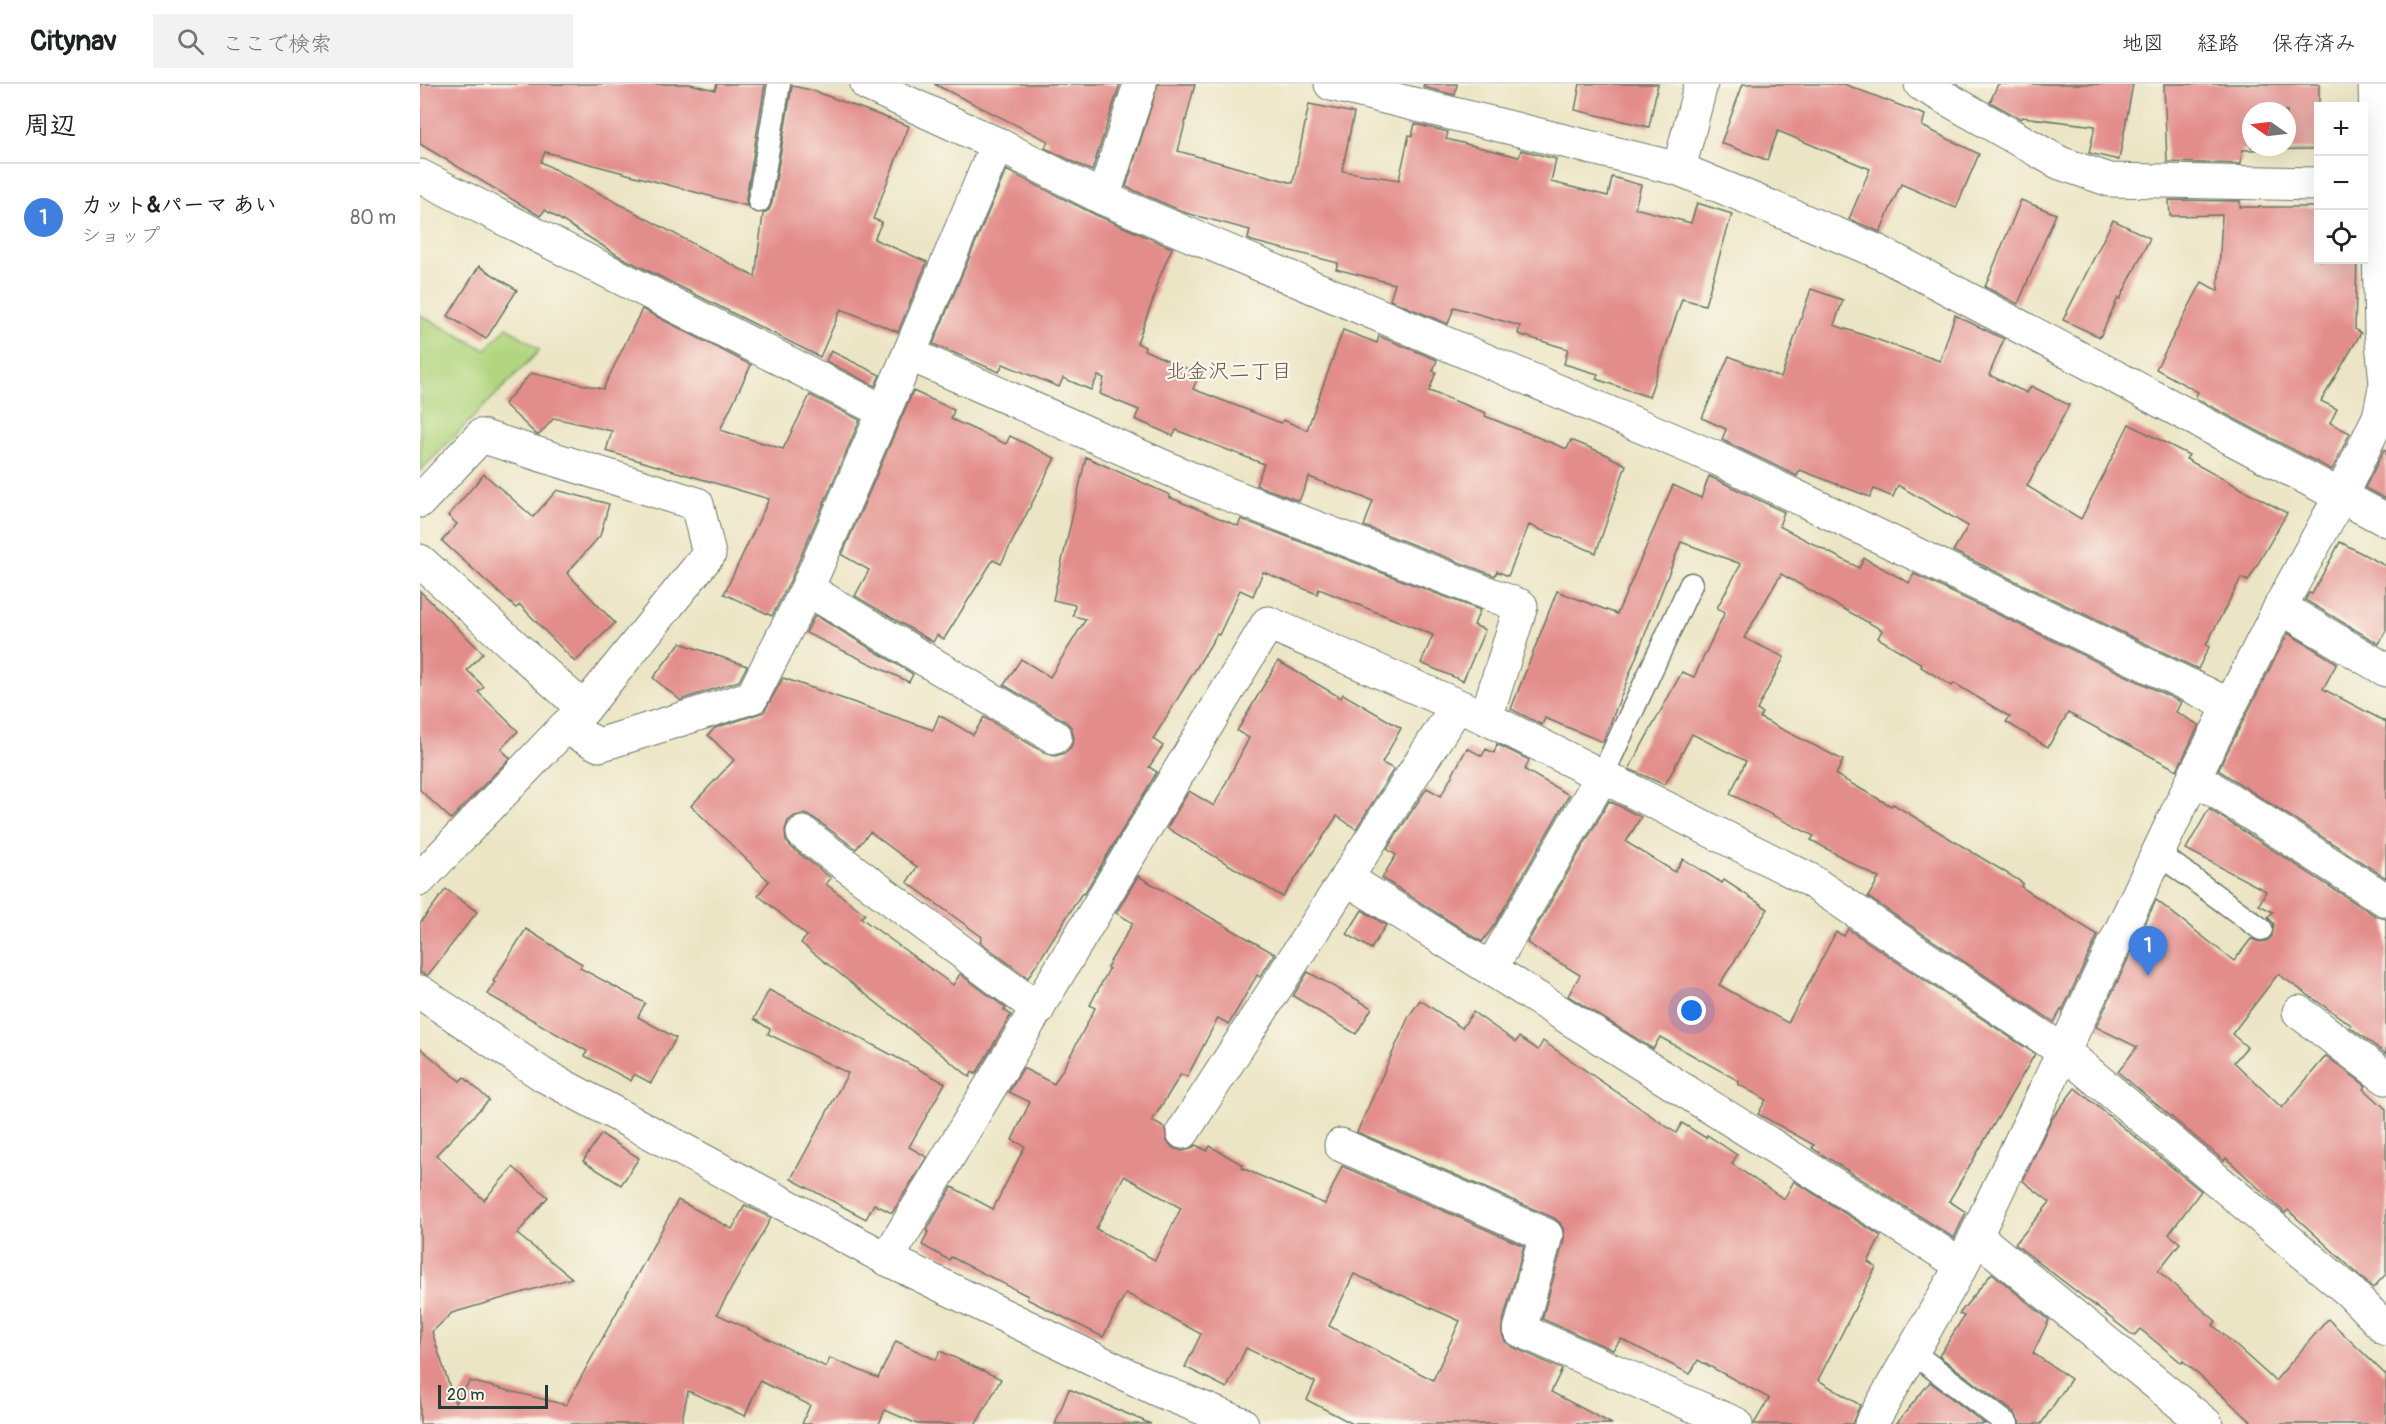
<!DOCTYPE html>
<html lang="ja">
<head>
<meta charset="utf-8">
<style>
  body { margin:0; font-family:Pangolin,"Klee One",sans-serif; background:#f2f2f2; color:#202124 }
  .controls { position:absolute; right:18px; top:18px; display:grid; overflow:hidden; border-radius:0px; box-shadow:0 6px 24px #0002 }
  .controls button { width:54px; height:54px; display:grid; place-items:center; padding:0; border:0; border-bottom:2px solid #e0e0e0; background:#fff; color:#202124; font:30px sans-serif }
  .compass { position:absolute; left:1822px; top:18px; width:54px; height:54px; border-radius:50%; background:#fff; box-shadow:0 6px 24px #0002; rotate:284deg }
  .scale { position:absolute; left:18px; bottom:15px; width:110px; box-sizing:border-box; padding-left:6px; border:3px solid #1f3d34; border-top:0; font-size:16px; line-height:21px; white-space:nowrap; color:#1f3d34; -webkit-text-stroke:4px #fbf7ec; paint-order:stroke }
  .you { position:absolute; left:1272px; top:927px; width:21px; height:21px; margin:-15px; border:4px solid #fff; border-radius:50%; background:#1a73e8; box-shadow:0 0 0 9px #1a73e833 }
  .badge { display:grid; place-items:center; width:39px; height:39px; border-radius:50%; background:#b5179e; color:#fff; font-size:20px; font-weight:700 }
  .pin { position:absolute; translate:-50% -50px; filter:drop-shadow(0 2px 3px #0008) }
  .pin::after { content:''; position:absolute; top:32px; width:21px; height:18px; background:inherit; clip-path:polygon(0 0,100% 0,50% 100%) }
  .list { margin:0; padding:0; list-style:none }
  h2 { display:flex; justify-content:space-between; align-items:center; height:78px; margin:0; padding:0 24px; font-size:26px }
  h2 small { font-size:20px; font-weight:400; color:#757577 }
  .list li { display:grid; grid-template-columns:39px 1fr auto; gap:18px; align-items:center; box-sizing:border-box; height:108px; padding:0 24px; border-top:2px solid #e0e0e0 }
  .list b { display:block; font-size:22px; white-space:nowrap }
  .list p { margin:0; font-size:20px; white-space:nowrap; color:#757577 }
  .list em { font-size:20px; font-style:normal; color:#757577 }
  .icon { flex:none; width:33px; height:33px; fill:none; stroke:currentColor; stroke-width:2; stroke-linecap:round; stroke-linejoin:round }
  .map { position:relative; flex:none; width:1966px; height:1340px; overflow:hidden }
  header { display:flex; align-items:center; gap:36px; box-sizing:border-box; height:84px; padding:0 30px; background:#fff; border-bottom:2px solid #e0e0e0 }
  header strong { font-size:28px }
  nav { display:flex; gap:33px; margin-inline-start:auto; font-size:21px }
  .search { width:420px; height:54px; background:#f2f2f2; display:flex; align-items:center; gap:15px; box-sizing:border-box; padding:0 21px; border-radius:0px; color:#757577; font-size:22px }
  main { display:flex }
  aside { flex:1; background:#fff }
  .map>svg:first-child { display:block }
  .green { fill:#b1d57e; stroke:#688959; stroke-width:1.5 }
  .building { fill:#e38d8b; fill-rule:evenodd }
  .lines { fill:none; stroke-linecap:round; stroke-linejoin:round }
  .lane-casing { stroke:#677867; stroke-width:25 }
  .street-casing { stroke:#677867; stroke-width:35 }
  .lane { stroke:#fff; stroke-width:22 }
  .street { stroke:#fff; stroke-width:33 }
  .labels { text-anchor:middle; stroke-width:4.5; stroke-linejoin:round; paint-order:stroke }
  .neighbourhood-label { font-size:21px; fill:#645952; stroke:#fbf7ec }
</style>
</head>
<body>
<header>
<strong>Citynav</strong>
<div class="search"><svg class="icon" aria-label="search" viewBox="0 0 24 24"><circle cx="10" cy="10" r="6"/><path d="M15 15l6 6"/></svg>ここで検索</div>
<nav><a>地図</a><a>経路</a><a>保存済み</a></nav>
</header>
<main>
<aside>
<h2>周辺<small></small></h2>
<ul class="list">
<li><span class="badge" style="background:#3f7fe0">1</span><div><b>カット&amp;パーマ あい</b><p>ショップ</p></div><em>80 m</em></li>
</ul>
</aside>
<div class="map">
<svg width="1966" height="1340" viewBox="0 0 1966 1340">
  <rect width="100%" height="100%" fill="#fbf7ec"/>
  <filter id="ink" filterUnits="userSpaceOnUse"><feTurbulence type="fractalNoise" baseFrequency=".0167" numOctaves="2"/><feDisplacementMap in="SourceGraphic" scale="12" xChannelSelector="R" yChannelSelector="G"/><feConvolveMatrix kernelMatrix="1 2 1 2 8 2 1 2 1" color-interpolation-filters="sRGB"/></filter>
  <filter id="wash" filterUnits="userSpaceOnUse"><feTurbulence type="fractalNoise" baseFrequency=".008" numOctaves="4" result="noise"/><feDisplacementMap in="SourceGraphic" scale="24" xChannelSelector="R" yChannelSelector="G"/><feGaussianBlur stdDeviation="1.35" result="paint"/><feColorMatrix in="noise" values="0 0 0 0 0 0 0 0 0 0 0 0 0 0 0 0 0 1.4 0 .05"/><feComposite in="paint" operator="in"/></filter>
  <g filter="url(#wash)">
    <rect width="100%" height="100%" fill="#ece5c5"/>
    <polygon class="green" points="0,231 66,266 87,243 120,266 0,387"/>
    <g id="blocks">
      <g class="building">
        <polygon points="0,0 270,0 295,6 297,0 345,0 326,115 327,122 125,68 121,78 335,193 343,130 349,126 352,119 372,2 391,6 489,42 453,135 462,138 454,155 507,178 478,248 421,225 400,273 199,172 125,126 120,132 0,60"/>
        <polygon points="514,0 700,0 672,87 625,64 628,57"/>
        <polygon points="738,0 775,0 758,67 873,99 889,20 934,29 922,87 979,96 989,51 992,52 995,40 1028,48 1026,55 1099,73 1101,66 1136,75 1131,98 1188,112 1192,93 1221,101 1215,124 1271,139 1277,119 1312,130 1285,221 1262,215 1229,313 1176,295 1178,290 1144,280 1148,265 1098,250 1100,242 1034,223 1028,240 970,216 975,200 916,185 918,179 832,157 828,155 830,146 766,129 706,103"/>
        <polygon points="1004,0 1037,0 1035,11 1003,3"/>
        <polygon points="1160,0 1238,0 1229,43 1155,26"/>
        <polygon points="1323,0 1424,0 1505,31 1502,42 1559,70 1536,124 1481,100 1460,148 1429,135 1450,85 1358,47 1347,76 1301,59"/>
        <polygon points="1578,0 1713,0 1699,76 1669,69 1675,42 1602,33 1601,35 1570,18"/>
        <path d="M1744,0H1899V65L1822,66L1821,80L1747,78ZM1831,27H1867V63H1831Z"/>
        <polygon points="586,86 676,131 752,164 735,204 737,205 717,259 725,263 724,266 779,290 773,305 861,339 863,336 887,346 923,246 957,259 959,252 1017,276 1013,287 1016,288 1009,307 1066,329 1065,332 1147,365 1151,356 1190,372 1190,373 1206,381 1176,469 1109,441 1088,492 1077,487 1075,492 944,442 953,417 889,393 879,417 836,401 844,380 756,346 753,352 715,335 719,326 680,310 684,294 678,292 671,306 643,294 639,303 583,280 579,288 513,260"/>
        <polygon points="1601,116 1636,130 1598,220 1565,203"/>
        <polygon points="1749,116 1820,117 1820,123 1899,123 1899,176 1937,176 1935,245 1941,249 1901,317 1917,325 1910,339 1930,349 1912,386 1775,314 1778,308 1736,285 1782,198 1798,207 1802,131 1750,132"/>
        <polygon points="1693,136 1730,154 1700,215 1698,214 1680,253 1643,236"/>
        <polygon points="59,182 97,206 66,255 28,232"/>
        <polygon points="1391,205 1423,216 1414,241 1520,277 1535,231 1584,255 1569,291 1607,309 1611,302 1649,321 1607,402 1661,435 1709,340 1769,371 1766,375 1867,429 1828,497 1821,494 1786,561 1789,563 1778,585 1533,467 1548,442 1478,401 1473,413 1454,405 1450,413 1380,386 1377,392 1302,356 1306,345 1282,334 1309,272 1361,294"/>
        <polygon points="222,225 331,281 300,346 363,365 390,311 440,336 370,497 352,532 304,510 349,415 186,367 192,347 134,334 119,351 116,350 84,320 111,289 183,305"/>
        <polygon points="411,267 460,291 455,302 406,277"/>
        <polygon points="493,307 534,326 531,335 586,360 590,352 635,374 581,480 573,476 524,555 517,551 513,558 435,512 449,486 422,471"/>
        <polygon points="1964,366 1966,367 1966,415 1945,404"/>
        <polygon points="666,373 750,411 749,413 818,442 821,435 1060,526 1054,541 1065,546 1043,597 1001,579 1013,551 899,505 897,510 843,488 833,512 820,506 799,551 797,550 733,655 743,662 729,683 737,688 664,810 662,809 608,894 560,858 562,853 487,798 497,783 450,748 436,765 394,734 385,730 375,732 368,737 365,746 366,757 372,764 411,794 406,800 445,830 441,834 533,901 540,890 586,924 584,926 591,931 556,990 552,988 550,993 381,859 387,852 338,811 349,797 271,722 314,676 288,651 295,644 344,628 363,594 513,646 519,631 553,651 564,633 625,669 635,672 645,669 651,663 654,654 651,643 645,637 584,601 601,575 630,593 666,535 653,532 655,521 633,516"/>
        <polygon points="64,390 113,433 137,406 189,420 180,452 147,489 195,539 155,578 100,521 96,524 22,457 37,440 28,432"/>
        <polygon points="1289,392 1364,428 1359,442 1439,484 1444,474 1489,499 1494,490 1761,618 1756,628 1779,641 1757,686 1648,629 1628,663 1586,638 1590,633 1534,599 1532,602 1501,583 1502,580 1458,554 1462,546 1361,490 1324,554 1364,573 1337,626 1342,629 1340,634 1423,676 1416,691 1471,722 1473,720 1603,799 1601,803 1678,851 1642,927 1641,926 1634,938 1448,813 1459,794 1391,756 1394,752 1310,710 1326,677 1272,650 1245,701 1209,685 1262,588 1274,593 1305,528 1297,524 1321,480 1261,458 1183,658 1125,634 1122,641 1091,625 1137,507 1197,530 1253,401 1281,414"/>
        <polygon points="1920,458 1966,482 1966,546 1959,560 1885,516 1889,509 1892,510"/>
        <polygon points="0,507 63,569 47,586 64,603 58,608 98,647 81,665 90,674 31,735 0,706"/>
        <polygon points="395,531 493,590 489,598 386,549"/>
        <polygon points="1868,549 1917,579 1903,605 1966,638 1966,794 1798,686"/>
        <polygon points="260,559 327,582 319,597 260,616 233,594"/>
        <polygon points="858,577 921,614 923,610 981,644 962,679 974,685 936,745 917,732 863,813 747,744 769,707 794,722 829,654 817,647"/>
        <polygon points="1077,660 1109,676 1105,686 1149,711 1075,840 1062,858 962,794 976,771 967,765 1007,704 1021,712 1047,664 1062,672 1066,665 1074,669"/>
        <polygon points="1189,717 1221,733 1206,758 1255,788 1263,775 1302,799 1304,796 1348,825 1299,901 1368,939 1416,848 1424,852 1428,845 1615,970 1529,1117 1546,1128 1534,1154 1392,1064 1394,1061 1338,1030 1346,1016 1318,1000 1319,997 1240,953 1233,965 1148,912 1160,891 1107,859"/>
        <polygon points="1789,725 1956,832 1966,835 1966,970 1930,943 1931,941 1858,890 1812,950 1827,963 1814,978 1862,1024 1906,972 1946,1002 1944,1005 1966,1025 1966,1190 1953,1204 1868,1126 1865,1129 1806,1074 1804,1077 1698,988 1717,963 1676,943 1736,816 1814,877 1831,855 1840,858 1847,857 1852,852 1854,840 1848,833 1853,828 1839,821 1846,807 1766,765"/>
        <path d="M718,792L855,870L840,893L837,891L809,940L798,934L767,993L761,990L732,1037L745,1044L747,1057L753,1064L762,1067L771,1065L776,1061L787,1067L790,1062L823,1081L822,1084L905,1120L922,1082L1104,1162L1082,1241V1249L1085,1257L1093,1263L1142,1285L1131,1308L1192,1340H933L887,1316L895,1298L826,1264L807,1304L765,1283L781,1250L706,1209L683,1253L607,1215L608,1212L531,1173L529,1176L502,1161L508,1148L506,1147L532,1103L573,1125L605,1062L592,1056L610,1018L589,1008L603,984L634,1000L647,978L675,924L670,921L689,885L687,883L713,839L696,829ZM704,1092L761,1124L735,1176L676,1145ZM934,1190L1040,1237L1013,1296L909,1242Z"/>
        <polygon points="26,805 57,828 8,891 0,889 0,839"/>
        <polygon points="942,826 966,841 951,865 927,850"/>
        <polygon points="106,845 162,880 160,884 225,919 218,933 256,954 231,999 214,990 211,997 165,972 167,967 67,910 75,898 73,897"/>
        <polygon points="888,888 952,924 936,950 873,912"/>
        <polygon points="349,906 525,999 489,1063 507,1073 472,1129 454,1120 446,1135 371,1095 428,989 348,950 350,945 334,935"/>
        <polygon points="1000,916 1042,944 1053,928 1096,958 1099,953 1118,966 1123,957 1256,1049 1262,1039 1286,1054 1287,1051 1317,1071 1312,1080 1364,1115 1374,1097 1461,1152 1448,1178 1456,1183 1398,1296 1440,1321 1432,1340 1334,1340 1349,1314 1278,1276 1270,1290 1201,1255 1193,1266 1122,1235 1144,1156 1144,1147 1140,1139 1134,1134 937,1048 989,932"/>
        <polygon points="0,964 40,997 44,993 69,1016 16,1071 64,1116 93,1083 128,1113 97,1150 152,1194 32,1229 12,1248 35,1319 50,1297 146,1321 258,1116 312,1145 325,1121 351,1134 297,1230 406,1283 410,1274 458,1294 476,1257 516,1276 520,1267 581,1295 556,1340 497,1340 465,1326 459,1340 382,1340 390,1321 340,1297 325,1332 268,1307 261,1340 0,1340"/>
        <polygon points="1655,1004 1781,1107 1749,1150 1760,1159 1738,1187 1796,1237 1793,1241 1855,1297 1908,1235 1966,1291 1966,1340 1834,1340 1763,1277 1762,1279 1720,1245 1714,1252 1595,1160 1630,1118 1603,1097 1631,1036"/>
        <polygon points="181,1050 219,1074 201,1101 163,1077"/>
        <polygon points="1572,1189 1629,1236 1613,1269 1651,1295 1621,1340 1600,1340 1595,1329 1519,1272 1544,1232 1539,1230"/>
        <polygon points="1510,1298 1565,1340 1476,1340"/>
        <polygon points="649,1305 731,1340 635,1340"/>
      </g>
    </g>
  </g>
  <g filter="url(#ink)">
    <use href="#blocks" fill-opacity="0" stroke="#677867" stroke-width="1.5"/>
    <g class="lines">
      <defs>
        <g id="lane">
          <polyline points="339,117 359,0"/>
          <polyline points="1182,692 1271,500"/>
          <polyline points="1739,770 1841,845"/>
          <polyline points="1492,1268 1587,1340"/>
        </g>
        <g id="street">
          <polyline points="447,0 577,60 683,114 1298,375 1810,621"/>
          <polyline points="911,0 1259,85 1459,168 1966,436"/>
          <polyline points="1501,0 1640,79 1690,96 1898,100"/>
          <polyline points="1259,85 1281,0"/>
          <polyline points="0,92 463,327"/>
          <polyline points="683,114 720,0"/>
          <polyline points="489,270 792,404 1101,522 1066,634"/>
          <polyline points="0,417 61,352 277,420 289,470 164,625 145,643"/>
          <polyline points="0,477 164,625"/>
          <polyline points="387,505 635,653"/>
          <polyline points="1860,523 1966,586"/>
          <polyline points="1774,693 1966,816"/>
          <polyline points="383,749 618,925"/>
          <polyline points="926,794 1542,1181"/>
          <polyline points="0,795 145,643 179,661 332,613 387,505 489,270 577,60"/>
          <polyline points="1071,884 1182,692"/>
          <polyline points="0,908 123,991 467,1175 738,1306 822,1340"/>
          <polyline points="1879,928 1966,994"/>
          <polyline points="763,1048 1037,622"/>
          <polyline points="921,1061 1126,1151 1100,1246 1316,1340"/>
          <polyline points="1556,1152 1786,1340"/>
          <polyline points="467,1175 848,539 1066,634 1388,795 1643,967 1929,1207 1966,1245"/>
          <polyline points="1451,1340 1542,1181 1774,693 1860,523 1921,411 1959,333 1966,299 1961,248 1955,0"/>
        </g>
      </defs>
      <use href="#lane" class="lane-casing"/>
      <use href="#street" class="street-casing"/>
      <use href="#lane" class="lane"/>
      <use href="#street" class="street"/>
    </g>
  </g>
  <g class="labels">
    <g class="neighbourhood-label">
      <text x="809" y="294">北金沢二丁目</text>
    </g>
  </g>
</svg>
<div class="controls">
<button>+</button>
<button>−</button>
<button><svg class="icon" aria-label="locate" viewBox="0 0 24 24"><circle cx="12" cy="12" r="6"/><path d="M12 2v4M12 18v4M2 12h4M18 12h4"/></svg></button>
</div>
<svg class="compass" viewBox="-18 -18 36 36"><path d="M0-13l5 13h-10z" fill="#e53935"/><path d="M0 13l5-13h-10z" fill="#757577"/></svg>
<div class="scale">20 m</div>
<div class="you"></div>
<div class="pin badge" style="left:1728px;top:892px;background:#3f7fe0">1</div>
</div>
</main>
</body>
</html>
